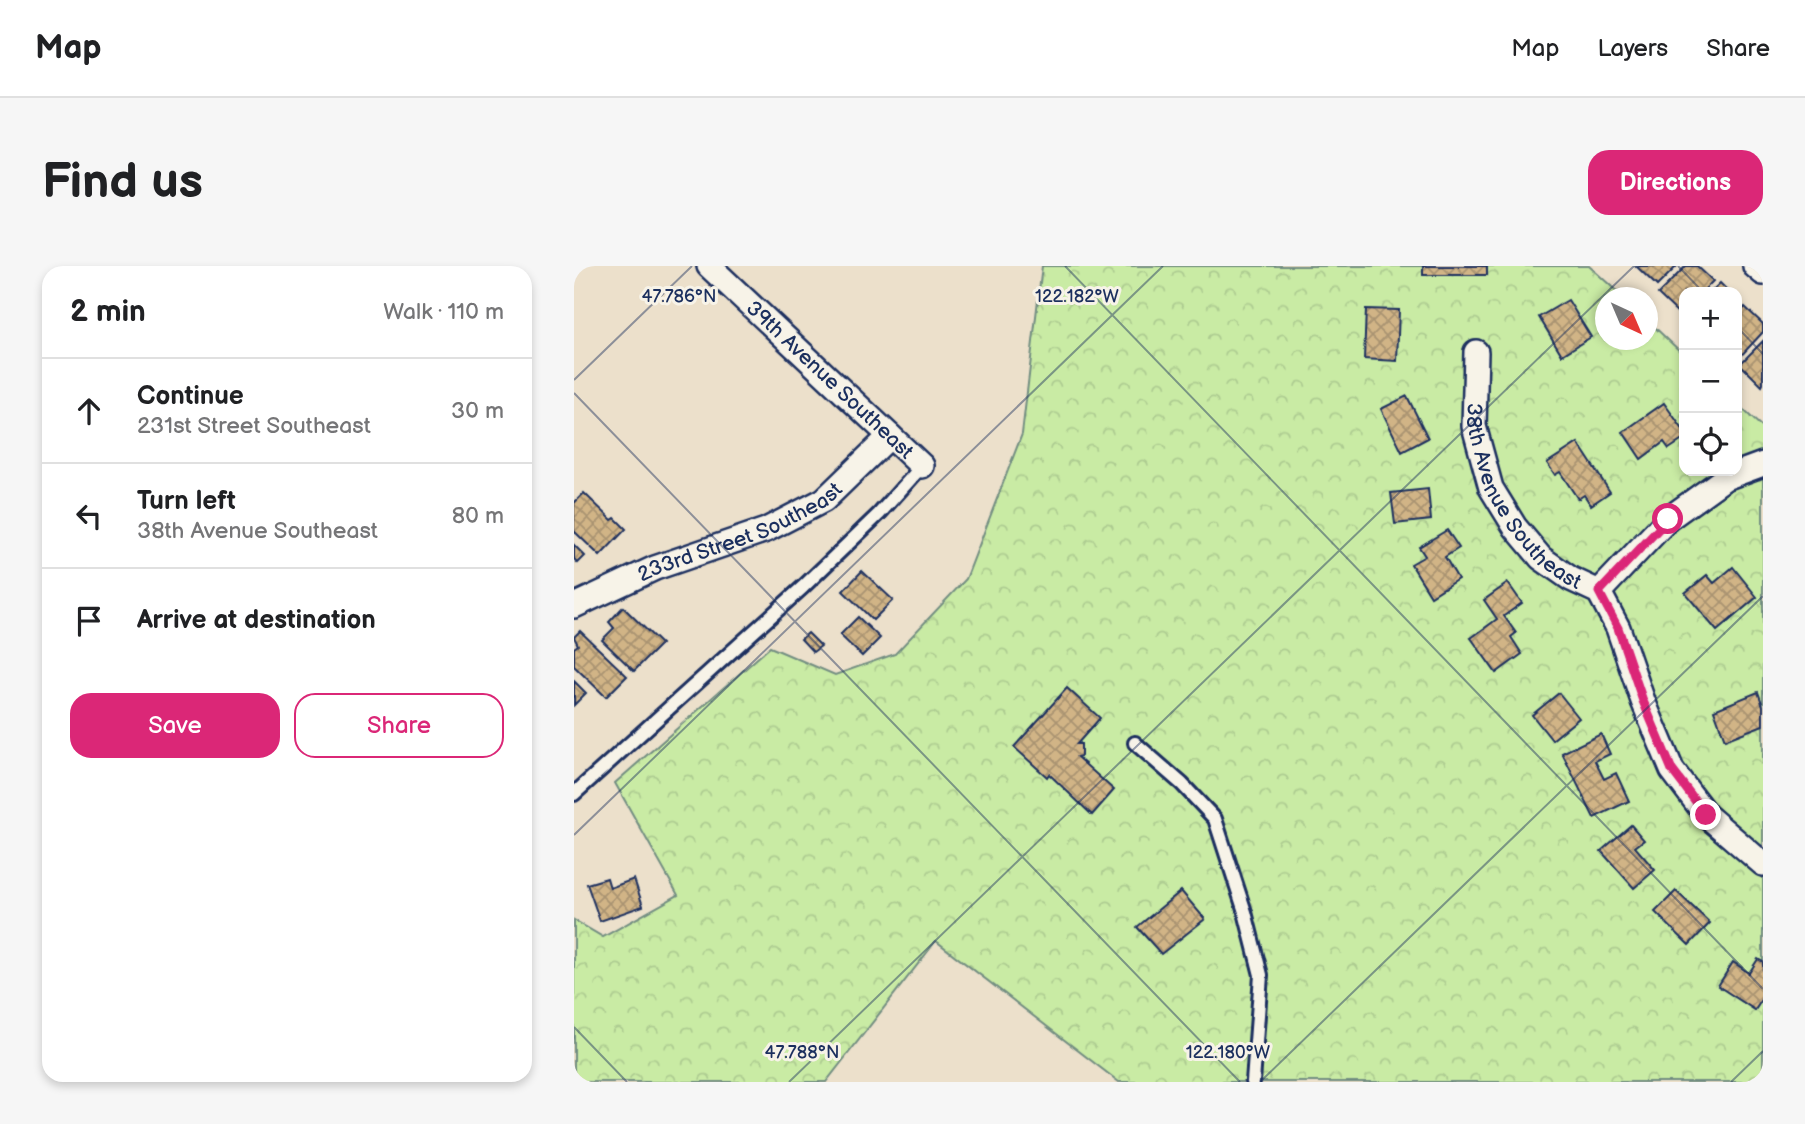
<!DOCTYPE html>
<html lang="en">
<head>
<meta charset="utf-8">
<style>
  body { margin:0; font-family:"Balsamiq Sans",sans-serif; background:#f6f6f6; color:#202124 }
  .controls { position:absolute; right:21px; top:21px; display:grid; overflow:hidden; border-radius:14px; box-shadow:0 4px 10px #0003 }
  .controls button { width:63px; height:63px; display:grid; place-items:center; padding:0; border:0; border-bottom:2px solid #e0e0e0; background:#fff; color:#202124; font:35px sans-serif }
  .compass { position:absolute; left:1021px; top:21px; width:63px; height:63px; border-radius:50%; background:#fff; box-shadow:0 4px 10px #0003; rotate:136deg }
  .stop { position:absolute; width:21px; height:21px; margin:-16px; border:5px solid #db2777; border-radius:50%; background:#fff }
  .stop.end { background:#db2777; border-color:#fff; box-shadow:0 2px 7px #0008 }
  .list { margin:0; padding:0; list-style:none }
  h2 { display:flex; justify-content:space-between; align-items:center; height:91px; margin:0; padding:0 28px; font-size:30px }
  h2 small { font-size:23px; font-weight:400; color:#757577 }
  .list li { display:grid; grid-template-columns:46px 1fr auto; gap:21px; align-items:center; box-sizing:border-box; height:105px; padding:0 28px; border-top:2px solid #e0e0e0 }
  .list b { display:block; font-size:26px; white-space:nowrap }
  .list p { margin:0; font-size:23px; white-space:nowrap; color:#757577 }
  .list em { font-size:23px; font-style:normal; color:#757577 }
  .actions { display:flex; gap:14px; padding:21px 28px }
  .actions a { flex:1; padding:16px 0; border:2px solid #db2777; border-radius:21px; text-align:center; font-size:24px; color:#db2777 }
  .actions .main { background:#db2777; color:#fff }
  .icon { flex:none; width:38px; height:38px; fill:none; stroke:currentColor; stroke-width:2; stroke-linecap:round; stroke-linejoin:round }
  .map { position:relative; flex:none; width:1189px; height:816px; overflow:hidden; border-radius:21px }
  header { display:flex; align-items:center; gap:42px; box-sizing:border-box; height:98px; padding:0 35px; background:#fff; border-bottom:2px solid #e0e0e0 }
  header strong { font-size:33px }
  nav { display:flex; gap:38px; margin-inline-start:auto; font-size:24px }
  .intro { display:flex; align-items:center; justify-content:space-between; box-sizing:border-box; height:168px; padding:0 42px }
  h1 { margin:0; font-size:49px }
  .button { padding:18px 32px; border-radius:21px; background:#db2777; color:#fff; font-size:24px; font-weight:700 }
  main { display:flex; gap:42px; padding:0 42px }
  aside { flex:1; background:#fff; border-radius:21px; box-shadow:0 4px 10px #0003 }
  .map>svg:first-child { display:block }
  .forest { fill:url(#forest-crowns); stroke:#728d81; stroke-width:2 }
  .building { fill:url(#building-cross-hatch); stroke:#1b2f5e; stroke-width:2 }
  .lines { fill:none; stroke-linecap:round; stroke-linejoin:round }
  .lane-casing { stroke:#1b2f5e; stroke-width:18 }
  .street-casing { stroke:#1b2f5e; stroke-width:28 }
  .lane { stroke:#f7f3e8; stroke-width:12 }
  .street { stroke:#f7f3e8; stroke-width:23 }
  .route { stroke:#db2777; stroke-width:9 }
  .ticks { fill:none; stroke:#1b2f5e; stroke-width:2; stroke-opacity:0.45 }
  .labels { text-anchor:middle; stroke-width:6; stroke-linejoin:round; paint-order:stroke }
  .street-label { font-size:21px; fill:#1b2f5e; stroke:#f7f3e8 }
  .ticks-label { font-size:18px; text-anchor:middle; fill:#1b2f5e; stroke:#f7f3e8; stroke-width:6; stroke-linejoin:round; paint-order:stroke }
</style>
</head>
<body>
<header>
<strong>Map</strong>
<nav><a>Map</a><a>Layers</a><a>Share</a></nav>
</header>
<div class="intro"><h1>Find us</h1><a class="button">Directions</a></div>
<main>
<aside>
<h2>2 min<small>Walk · 110 m</small></h2>
<ul class="list">
<li><svg class="icon" aria-label="ahead" viewBox="0 0 24 24"><path d="M12 20V5M6 11l6-6 6 6"/></svg><div><b>Continue</b><p>231st Street Southeast</p></div><em>30 m</em></li>
<li><svg class="icon" aria-label="left" viewBox="0 0 24 24"><path d="M17 20v-9H6M10 6l-5 5 5 5"/></svg><div><b>Turn left</b><p>38th Avenue Southeast</p></div><em>80 m</em></li>
<li><svg class="icon" aria-label="arrive" viewBox="0 0 24 24"><path d="M6 21V4h12l-3 4 3 4H6"/></svg><div><b>Arrive at destination</b></div></li>
</ul>
<div class="actions"><a class="main">Save</a><a>Share</a></div>
</aside>
<div class="map">
<svg width="1189" height="816" viewBox="0 0 1189 816">
  <defs>
    <pattern id="forest-crowns" width="20" height="18" patternUnits="userSpaceOnUse" patternTransform="scale(1.75)"><rect width="20" height="18" fill="#c9eba4"/><path d="M2 6a3 3 0 1 1 6 0M12 15a3 3 0 1 1 6 0" fill="none" stroke="#acca90"/></pattern>
    <pattern id="building-cross-hatch" width="8" height="8" patternUnits="userSpaceOnUse" patternTransform="scale(1.75)"><rect width="8" height="8" fill="#d1b486"/><path d="M0 0l8 8M0 8l8-8" fill="none" stroke="#a99371"/></pattern>
  </defs>
  <rect width="100%" height="100%" fill="#ece0cb"/>
  <filter id="ink" filterUnits="userSpaceOnUse"><feTurbulence type="fractalNoise" baseFrequency=".0143" numOctaves="2"/><feDisplacementMap in="SourceGraphic" scale="14" xChannelSelector="R" yChannelSelector="G"/><feConvolveMatrix kernelMatrix="1 2 1 2 8 2 1 2 1" color-interpolation-filters="sRGB"/></filter>
  <g filter="url(#ink)">
    <polygon class="forest" points="468,0 1015,0 1049,31 1031,32 1031,74 1073,74 1074,55 1110,89 1110,205 1163,205 1163,138 1189,162 1189,816 545,816 362,675 252,816 0,816 0,654 29,671 104,629 41,517 196,381 261,409 321,388 392,313 448,168"/>
    <g class="building">
      <rect x="849" y="0" width="64" height="9"/>
      <polygon points="1062,0 1103,0 1083,20"/>
      <polygon points="1112,0 1123,0 1139,15 1128,26 1110,26 1110,44 1106,49 1084,28"/>
      <polygon points="1146,17 1155,26 1137,26"/>
      <polygon points="994,34 1017,71 988,89 965,51"/>
      <polygon points="1171,41 1189,58 1189,66 1163,94 1163,50"/>
      <polygon points="792,43 825,44 823,95 790,93"/>
      <polygon points="1189,75 1189,118 1188,120 1166,98"/>
      <polygon points="833,130 854,172 828,186 807,143"/>
      <polygon points="1090,137 1110,165 1110,173 1095,183 1090,176 1067,193 1049,166"/>
      <polygon points="1004,177 1036,226 1017,239 1010,229 1004,233 986,206 981,209 973,197"/>
      <polygon points="854,223 857,254 821,258 817,227"/>
      <polygon points="10,227 38,254 41,252 52,263 26,290 0,265 0,237"/>
      <polygon points="873,264 885,282 871,291 884,313 857,330 837,298 851,290 845,281"/>
      <polygon points="0,279 11,290 4,297 0,293"/>
      <polygon points="1159,301 1183,331 1143,365 1111,327 1133,309 1140,317"/>
      <polygon points="288,305 319,334 299,354 269,325"/>
      <polygon points="934,317 948,337 930,350 942,367 937,371 948,388 922,407 897,372 923,353 910,334"/>
      <polygon points="49,341 87,378 60,405 28,374 40,362 35,356"/>
      <polygon points="284,351 306,372 288,390 266,369"/>
      <polygon points="6,365 53,410 32,431 0,400 0,382 4,379 0,371"/>
      <polygon points="234,367 247,380 239,386 227,373"/>
      <polygon points="0,415 12,427 0,439"/>
      <polygon points="493,422 526,452 503,478 507,478 507,490 503,491 540,524 518,549 475,508 473,511 440,481"/>
      <polygon points="1184,426 1189,440 1189,459 1151,474 1140,444"/>
      <polygon points="985,427 1005,452 978,474 958,449"/>
      <polygon points="1027,468 1036,488 1021,495 1030,513 1042,507 1055,535 1020,552 988,487"/>
      <polygon points="1057,559 1070,574 1061,581 1081,604 1060,622 1027,585"/>
      <polygon points="33,612 36,622 60,613 69,640 26,655 13,618"/>
      <polygon points="607,625 631,653 587,688 563,661"/>
      <polygon points="1102,625 1136,657 1115,679 1081,646"/>
      <polygon points="1184,693 1189,696 1189,732 1181,744 1144,720 1159,696 1175,707"/>
    </g>
    <g class="lines">
      <defs>
        <g id="lane">
          <polyline points="561,477 608,518 641,553 671,646 687,709 679,816"/>
          <polyline points="0,528 229,321 305,248 348,200"/>
        </g>
        <g id="street">
          <path id="s1" d="M135,0L348,200"/>
          <polyline points="1181,0 1189,7"/>
          <path id="s2" d="M902,86L900,160L917,222L941,261L967,292L997,313L1025,326L1044,362L1069,435L1098,504L1132,549L1189,598"/>
          <polyline points="1025,326 1094,253 1151,212 1189,198"/>
          <path id="s3" d="M0,340L81,302L192,264L250,234L316,170"/>
        </g>
      </defs>
      <use href="#lane" class="lane-casing"/>
      <use href="#street" class="street-casing"/>
      <use href="#lane" class="lane"/>
      <use href="#street" class="street"/>
    </g>
  </g>
  <g class="lines" filter="url(#ink)">
    <polyline class="route" points="1094,253 1025,326 1044,362 1069,435 1098,504 1132,549"/>
  </g>
  <path class="ticks" d="M491,0L1189,723M1104,0L1129,26M1163,61L1189,88M0,114L118,0M0,127L666,816M0,569L589,0M0,761L53,816M215,816L1060,0M686,816L1189,330M1157,816L1189,785"/>
  <g class="labels">
    <g class="street-label">
      <text dy="7" stroke="none"><textPath href="#s1" startOffset="166">39th Avenue Southeast</textPath></text>
      <text dy="7" stroke="none"><textPath href="#s2" startOffset="161">38th Avenue Southeast</textPath></text>
      <text dy="7" stroke="none"><textPath href="#s3" startOffset="182">233rd Street Southeast</textPath></text>
    </g>
  </g>
  <g class="ticks-label">
    <text x="105" y="36">47.786°N</text>
    <text x="503" y="36">122.182°W</text>
    <text x="654" y="792">122.180°W</text>
    <text x="228" y="792">47.788°N</text>
  </g>
</svg>
<div class="controls">
<button>+</button>
<button>−</button>
<button><svg class="icon" aria-label="locate" viewBox="0 0 24 24"><circle cx="12" cy="12" r="6"/><path d="M12 2v4M12 18v4M2 12h4M18 12h4"/></svg></button>
</div>
<svg class="compass" viewBox="-18 -18 36 36"><path d="M0-13l5 13h-10z" fill="#e53935"/><path d="M0 13l5-13h-10z" fill="#757577"/></svg>
<div class="stop" style="left:1094px;top:253px"></div>
<div class="stop end" style="left:1132px;top:549px"></div>
</div>
</main>
</body>
</html>
